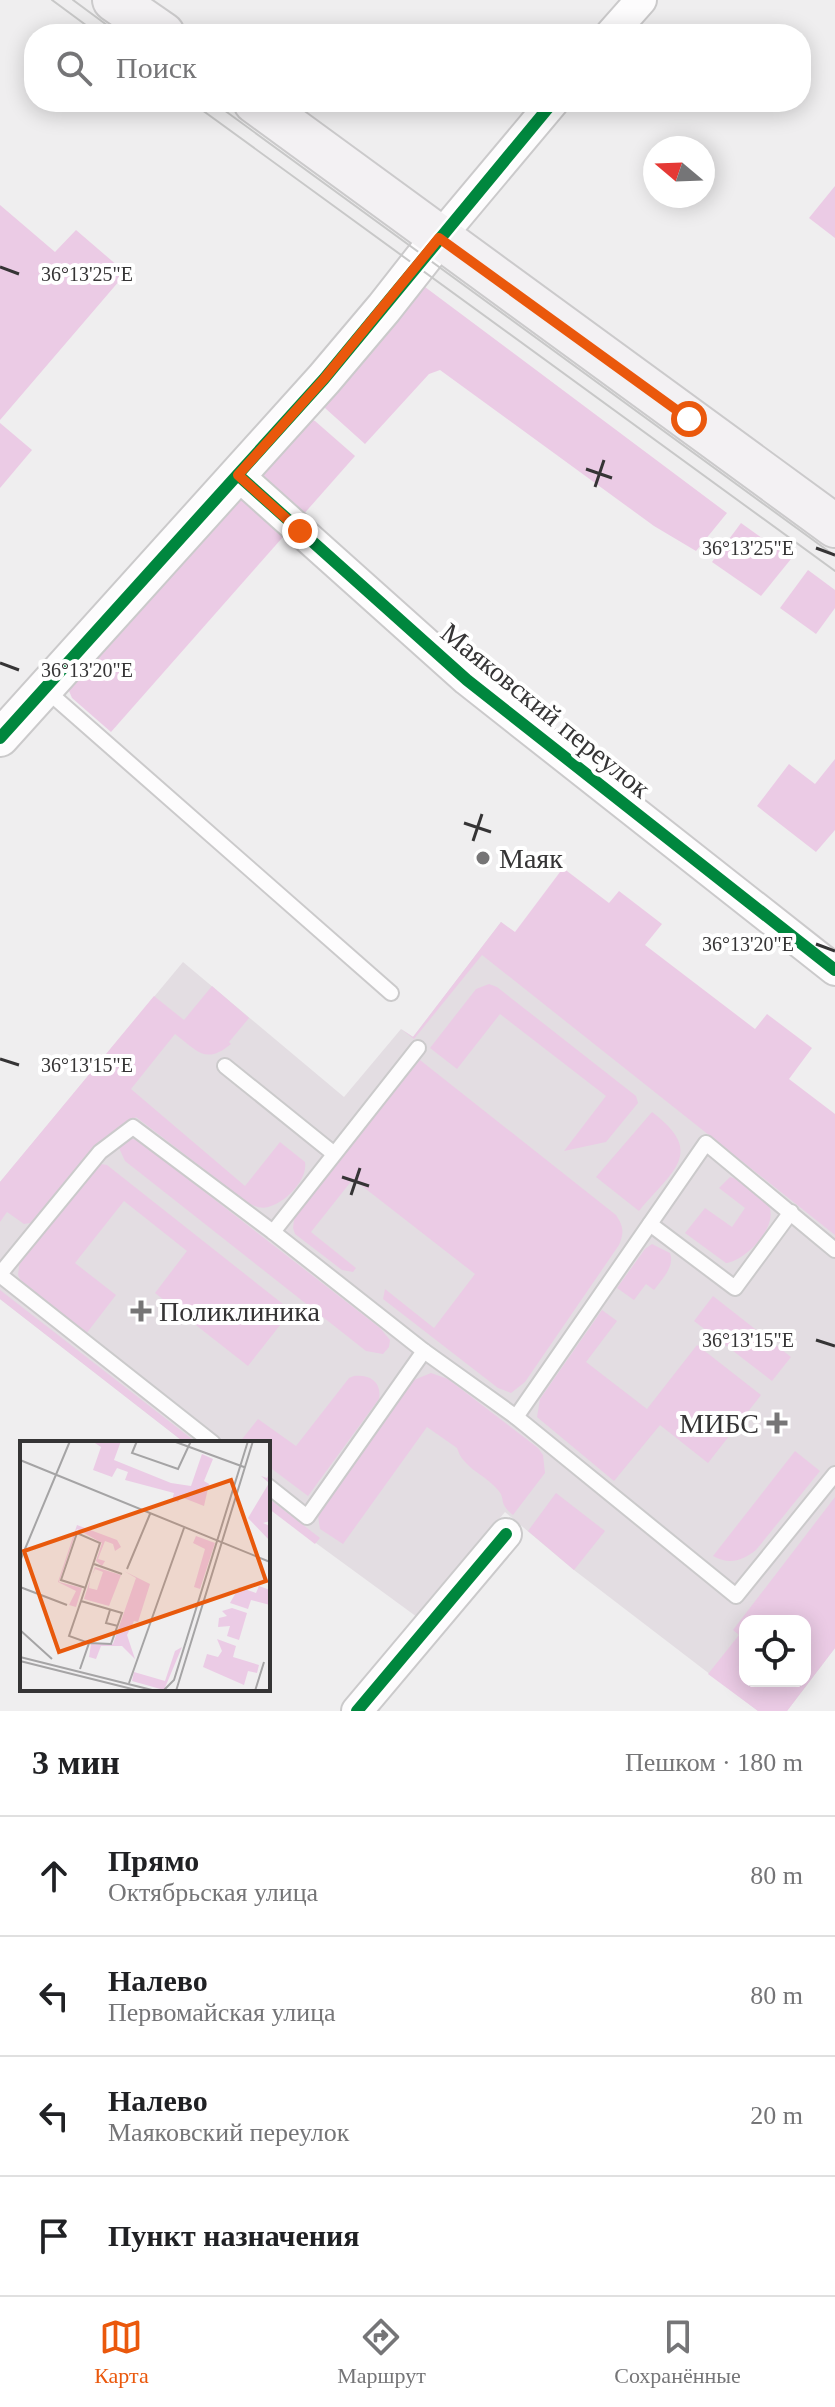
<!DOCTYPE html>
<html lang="ru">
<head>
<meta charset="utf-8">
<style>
  body { margin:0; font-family:Georgia,serif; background:#f6f6f6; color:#202124 }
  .controls { position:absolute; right:24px; bottom:24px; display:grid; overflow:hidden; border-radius:16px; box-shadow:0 4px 20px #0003 }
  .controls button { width:72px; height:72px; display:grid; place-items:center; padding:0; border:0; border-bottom:2px solid #e0e0e0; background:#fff; color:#202124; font:40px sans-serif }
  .compass { position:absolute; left:643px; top:136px; width:72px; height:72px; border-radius:50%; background:#fff; box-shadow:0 4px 20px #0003; rotate:289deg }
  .stop { position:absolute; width:24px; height:24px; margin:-18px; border:6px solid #ea580c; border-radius:50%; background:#fff }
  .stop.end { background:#ea580c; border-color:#fff; box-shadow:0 2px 8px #0008 }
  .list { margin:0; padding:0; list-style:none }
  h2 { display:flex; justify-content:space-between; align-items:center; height:104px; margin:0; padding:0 32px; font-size:34px }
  h2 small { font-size:26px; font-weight:400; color:#757577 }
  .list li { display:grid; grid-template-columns:52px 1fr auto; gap:24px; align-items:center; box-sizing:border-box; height:120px; padding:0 32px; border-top:2px solid #e0e0e0 }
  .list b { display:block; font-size:30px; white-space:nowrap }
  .list p { margin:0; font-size:26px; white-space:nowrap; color:#757577 }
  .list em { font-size:26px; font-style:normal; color:#757577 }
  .icon { flex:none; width:44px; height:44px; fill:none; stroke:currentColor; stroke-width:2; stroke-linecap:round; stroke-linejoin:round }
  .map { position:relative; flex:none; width:835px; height:1711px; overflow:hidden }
  .search { position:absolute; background:#fff; box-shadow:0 4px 20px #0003; left:24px; right:24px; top:24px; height:88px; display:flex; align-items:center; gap:20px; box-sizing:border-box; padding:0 28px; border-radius:32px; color:#757577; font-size:30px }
  .sheet { height:584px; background:#fff }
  nav { display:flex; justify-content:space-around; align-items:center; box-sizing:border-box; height:112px; border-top:2px solid #e0e0e0; background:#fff; font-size:22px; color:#757577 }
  nav a { display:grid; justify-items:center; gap:4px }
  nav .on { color:#ea580c }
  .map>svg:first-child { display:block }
  .built { fill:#e3dde2; fill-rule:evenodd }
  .green { fill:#ebcbe5; fill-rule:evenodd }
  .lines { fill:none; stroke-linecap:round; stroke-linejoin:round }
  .service-casing { stroke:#cbcacb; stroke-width:18 }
  .minor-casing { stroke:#cbcacb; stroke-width:34 }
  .tertiary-casing { stroke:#cbcacb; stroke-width:40 }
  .secondary-casing { stroke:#cbcacb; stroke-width:46 }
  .service { stroke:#fdfcfd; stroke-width:14 }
  .minor { stroke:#fdfcfd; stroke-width:30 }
  .tertiary { stroke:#fdfcfd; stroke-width:36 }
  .secondary { stroke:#f3f1f3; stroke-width:42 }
  .tram { stroke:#c8c8c8; stroke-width:2 }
  .cycleway-casing { stroke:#fff; stroke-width:17 }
  .cycleway { stroke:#00873e; stroke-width:12 }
  .route { stroke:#ea580c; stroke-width:10 }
  .ticks { fill:none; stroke:#353435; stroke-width:3 }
  .poi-dot { fill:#767576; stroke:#fff; stroke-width:3 }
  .labels { text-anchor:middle; stroke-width:8; stroke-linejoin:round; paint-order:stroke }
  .street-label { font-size:28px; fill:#353435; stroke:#fff }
  .poi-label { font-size:28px; fill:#353435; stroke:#fff; text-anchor:start }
  .inset-road { fill:none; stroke:#a5a4a5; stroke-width:2 }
  .view { fill:#e8590c; fill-opacity:0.15; stroke:#e8590c; stroke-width:4 }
  .inset-edge { fill:none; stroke:#353435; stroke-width:4 }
  .ticks-label { font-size:20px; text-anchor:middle; fill:#353435; stroke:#fff; stroke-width:8; stroke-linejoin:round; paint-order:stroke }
</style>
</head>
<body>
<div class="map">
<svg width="835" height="1711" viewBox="0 0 835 1711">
  <rect width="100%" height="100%" fill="#efeeef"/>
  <path class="built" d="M501,922L835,1178V1648L787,1711H758L574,1570L505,1512L417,1617L268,1508V1443H185L0,1299V1182L183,962L344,1097L401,1029L413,1037ZM745,1621H805V1681H745Z"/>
  <g class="green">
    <polygon points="835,186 835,238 809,218"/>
    <polygon points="0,205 55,252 76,230 126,273 0,420"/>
    <polygon points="421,284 727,513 696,551 654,526 440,370 429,374 365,444 325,408 322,400"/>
    <polygon points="307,418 315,421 355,456 302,516 262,480 260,471"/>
    <polygon points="0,423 32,450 0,488"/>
    <polygon points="245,494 290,529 111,732 72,698 69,691 71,681 234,496"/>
    <polygon points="741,523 791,559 761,596 712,562"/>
    <polygon points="808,570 835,590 835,608 816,634 780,608"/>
    <polygon points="835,759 835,830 816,852 757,806 789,764 815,784"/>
    <polygon points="563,868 609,903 619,891 662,924 645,945 755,1029 767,1014 812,1048 789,1079 835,1114 835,1235 482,955 414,1039 401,1029 413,1037 501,922 515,932"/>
    <polygon points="489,984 497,987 636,1096 638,1103 606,1142 564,1151 606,1096 500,1014 457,1069 430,1048 476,989"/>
    <path d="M212,986L249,1018L229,1042L231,1044C206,1065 197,1051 175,1034L131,1089L245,1186L280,1142L305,1162C308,1180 285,1203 268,1207C261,1209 254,1206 248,1203L136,1117L95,1149L36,1222L24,1224L7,1212L0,1222V1182L154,996L184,1020Z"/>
    <path d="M420,1060L616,1215C624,1227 624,1233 619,1245L525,1382L511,1393L498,1388L383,1299L385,1289L434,1328L475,1274L353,1179L311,1232L356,1268L353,1272L342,1270L295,1234L293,1228L295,1213Z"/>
    <path d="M652,1112C706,1153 673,1170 639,1211L596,1177Z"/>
    <polygon points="129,1138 139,1141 380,1328 390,1340 389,1347 383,1354 366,1351 125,1161 119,1148"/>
    <polygon points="101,1164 107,1165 288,1308 288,1315 248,1366 155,1293 187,1251 124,1201 75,1263 116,1295 86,1334 22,1283 18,1275 20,1259 96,1165"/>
    <path d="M730,1177L734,1178C744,1185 758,1192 766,1201C784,1222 746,1261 726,1263L685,1233L705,1208L732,1227L745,1208L719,1188Z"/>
    <path d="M652,1244L670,1253C675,1267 662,1279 654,1290L646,1284L634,1300L617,1288L645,1249Z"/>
    <polygon points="0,1290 197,1443 185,1443 0,1299"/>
    <polygon points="713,1296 791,1357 772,1381 694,1321"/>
    <polygon points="602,1310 617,1321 586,1362 647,1409 697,1345 761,1395 708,1463 660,1425 614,1481 537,1417 540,1399"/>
    <path d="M431,1373L448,1379L538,1448L543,1455L545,1473L513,1515C497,1502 507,1499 497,1489C484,1474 463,1468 457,1448L427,1427L343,1544L320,1529L318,1516L414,1380Z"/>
    <path d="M354,1376C370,1374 382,1382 379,1399L308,1496L268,1466V1443H239L258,1419L296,1446L349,1378Z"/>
    <path d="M795,1451L820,1471L756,1550C742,1561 729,1565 713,1556Z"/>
    <polygon points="556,1493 605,1531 574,1570 528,1531"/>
    <path d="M835,1497V1648L787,1711H758L708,1674L739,1635L733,1630ZM745,1621H805V1681H745Z"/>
    <polygon points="268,1498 320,1538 315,1544 268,1508"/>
  </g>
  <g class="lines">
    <defs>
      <g id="service">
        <polyline points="45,689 391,993"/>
        <polyline points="225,1066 333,1153"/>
        <polyline points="650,1224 735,1288 791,1212"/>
        <polyline points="273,1232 418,1048"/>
        <polyline points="0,1274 100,1152 133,1127 273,1232 424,1351 516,1417 736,1596 835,1474"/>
        <polyline points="0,1275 213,1443"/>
        <polyline points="516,1417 706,1143 835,1250"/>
        <polyline points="268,1486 307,1517 424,1351"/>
      </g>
      <g id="minor">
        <polyline points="611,34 641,0"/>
        <polyline points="439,238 553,102"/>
        <polyline points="238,475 467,680 835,970"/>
        <polyline points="357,1711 506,1534"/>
      </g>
      <polyline id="tertiary" points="0,738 324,379 384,308 439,238"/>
      <g id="secondary">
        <polyline points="114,0 163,34"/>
        <polyline points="255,102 835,526"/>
      </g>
    </defs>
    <use href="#service" class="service-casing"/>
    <use href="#minor" class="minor-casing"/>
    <use href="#tertiary" class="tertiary-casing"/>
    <use href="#secondary" class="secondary-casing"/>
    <use href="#service" class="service"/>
    <use href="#minor" class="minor"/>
    <use href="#tertiary" class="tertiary"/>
    <use href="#secondary" class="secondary"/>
    <g class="tram">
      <polyline points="52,0 98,34"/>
      <polyline points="73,0 119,34"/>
      <polyline points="191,102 835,571"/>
      <polyline points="213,102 835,556"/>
    </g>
    <defs>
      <g id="cycleway">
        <polyline points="238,475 467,680 835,970"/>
        <polyline points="0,738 324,379 553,102"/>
        <polyline points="357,1711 506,1534"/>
      </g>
    </defs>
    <use href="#cycleway" class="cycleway-casing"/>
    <use href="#cycleway" class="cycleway"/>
  </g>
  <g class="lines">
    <polyline class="route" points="300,531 238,475 324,379 439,238 689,419"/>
  </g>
  <path class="ticks" d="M0,267L19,274M586,469L612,478M595,487L604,460M816,548L835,555M0,663L19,670M464,823L491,832M473,841L482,814M816,944L835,951M0,1059L19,1065M342,1177L369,1186M351,1195L360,1168M816,1340L835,1346"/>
  <g class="poi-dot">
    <circle cx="483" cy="858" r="8"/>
    <path d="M137 1299h8v8h8v8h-8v8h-8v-8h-8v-8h8z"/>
    <path d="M773 1411h8v8h8v8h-8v8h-8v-8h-8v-8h8z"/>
  </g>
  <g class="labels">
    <g class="street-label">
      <text transform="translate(546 710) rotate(39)" y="10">Маяковский переулок</text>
    </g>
    <g class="poi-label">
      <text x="499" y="868">Маяк</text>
      <text x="159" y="1321">Поликлиника</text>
      <text x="759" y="1433" text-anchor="end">МИБС</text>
    </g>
  </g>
  <g transform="translate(20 1441)">
    <rect width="250" height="250" fill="#efeeef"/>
    <path d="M101,0L94,19L151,42L171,45L182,13L193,18L184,40L189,43L184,65L161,56L158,61L152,59L154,52L105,39L108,31L97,27L92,36L73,29L81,6L72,0ZM250,30V80L243,82L250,85V100L228,77L249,42L241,35L247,37ZM57,84L97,99L101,106L95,110L93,103L85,100L78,118L85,120L82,125L76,120L82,102L57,88L39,141L62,147L56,166L49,164L56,150L38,141ZM176,95L195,102L180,148L174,146L185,108L173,102ZM75,126L101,134L89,165L64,158L70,139L69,147L77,149L83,131L75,128L72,135ZM104,130L130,143L118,181L114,180L107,194L115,218L102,205H81L76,218L69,216L71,203H93L116,137ZM239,145L250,149V164L231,159L228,168L210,162L219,146L236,152ZM212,167L227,172L219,199L207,195L210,185L198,186L199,177L207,175L202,170ZM197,198L216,205L213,216L239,224L237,232L228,230L224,244L183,226L187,213L198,216L202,210ZM162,206L144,249L112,240L114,231L145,240L155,210Z" fill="#ebcbe5"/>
    <path class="inset-road" d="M117,0L112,12L158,28L171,0M153,0L224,26M0,19L250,121M0,120L50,0M74,123L102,133M107,128L130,73M0,146L47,164M61,160L102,172L91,203L69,202M90,169L86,182L98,185M0,189L32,218M0,216L136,250M0,220L120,250M60,228L69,202L49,195L61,160L80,102L57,92L41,139L66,147M109,242L164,87M143,250L154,239L228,0M156,250L233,0M235,250L244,221"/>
    <path class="view" d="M211,39L246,140L39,211L4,110Z"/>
    <rect width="250" height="250" class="inset-edge"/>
  </g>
  <g class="ticks-label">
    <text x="87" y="281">36°13'25"E</text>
    <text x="748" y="555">36°13'25"E</text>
    <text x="87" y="677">36°13'20"E</text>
    <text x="748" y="951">36°13'20"E</text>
    <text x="87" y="1072">36°13'15"E</text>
    <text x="748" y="1347">36°13'15"E</text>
  </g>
</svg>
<div class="controls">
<button><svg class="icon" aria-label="locate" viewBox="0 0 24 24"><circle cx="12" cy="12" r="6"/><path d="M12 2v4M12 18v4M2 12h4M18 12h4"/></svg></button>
</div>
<svg class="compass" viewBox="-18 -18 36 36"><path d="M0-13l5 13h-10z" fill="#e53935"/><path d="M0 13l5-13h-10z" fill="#757577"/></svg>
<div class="stop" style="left:689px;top:419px"></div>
<div class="stop end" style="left:300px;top:531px"></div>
<div class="search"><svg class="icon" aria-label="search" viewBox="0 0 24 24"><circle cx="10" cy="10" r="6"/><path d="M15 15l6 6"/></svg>Поиск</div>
</div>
<section class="sheet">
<h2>3 мин<small>Пешком · 180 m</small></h2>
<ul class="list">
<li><svg class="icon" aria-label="ahead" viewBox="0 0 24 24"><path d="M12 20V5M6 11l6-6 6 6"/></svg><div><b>Прямо</b><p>Октябрьская улица</p></div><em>80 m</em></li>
<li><svg class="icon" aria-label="left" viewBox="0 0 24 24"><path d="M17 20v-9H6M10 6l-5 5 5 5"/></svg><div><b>Налево</b><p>Первомайская улица</p></div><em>80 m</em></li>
<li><svg class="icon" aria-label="left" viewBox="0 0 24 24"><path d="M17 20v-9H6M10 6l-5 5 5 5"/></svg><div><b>Налево</b><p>Маяковский переулок</p></div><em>20 m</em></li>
<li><svg class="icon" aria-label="arrive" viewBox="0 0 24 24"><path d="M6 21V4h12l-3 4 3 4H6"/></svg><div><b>Пункт назначения</b></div></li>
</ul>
</section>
<nav>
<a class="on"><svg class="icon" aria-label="map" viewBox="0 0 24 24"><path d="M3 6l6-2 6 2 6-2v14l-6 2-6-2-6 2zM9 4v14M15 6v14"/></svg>Карта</a>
<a><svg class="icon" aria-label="directions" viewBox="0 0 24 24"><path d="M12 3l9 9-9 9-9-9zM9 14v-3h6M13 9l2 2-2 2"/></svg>Маршрут</a>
<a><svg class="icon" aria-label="saved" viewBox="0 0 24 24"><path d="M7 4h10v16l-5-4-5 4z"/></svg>Сохранённые</a>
</nav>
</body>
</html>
